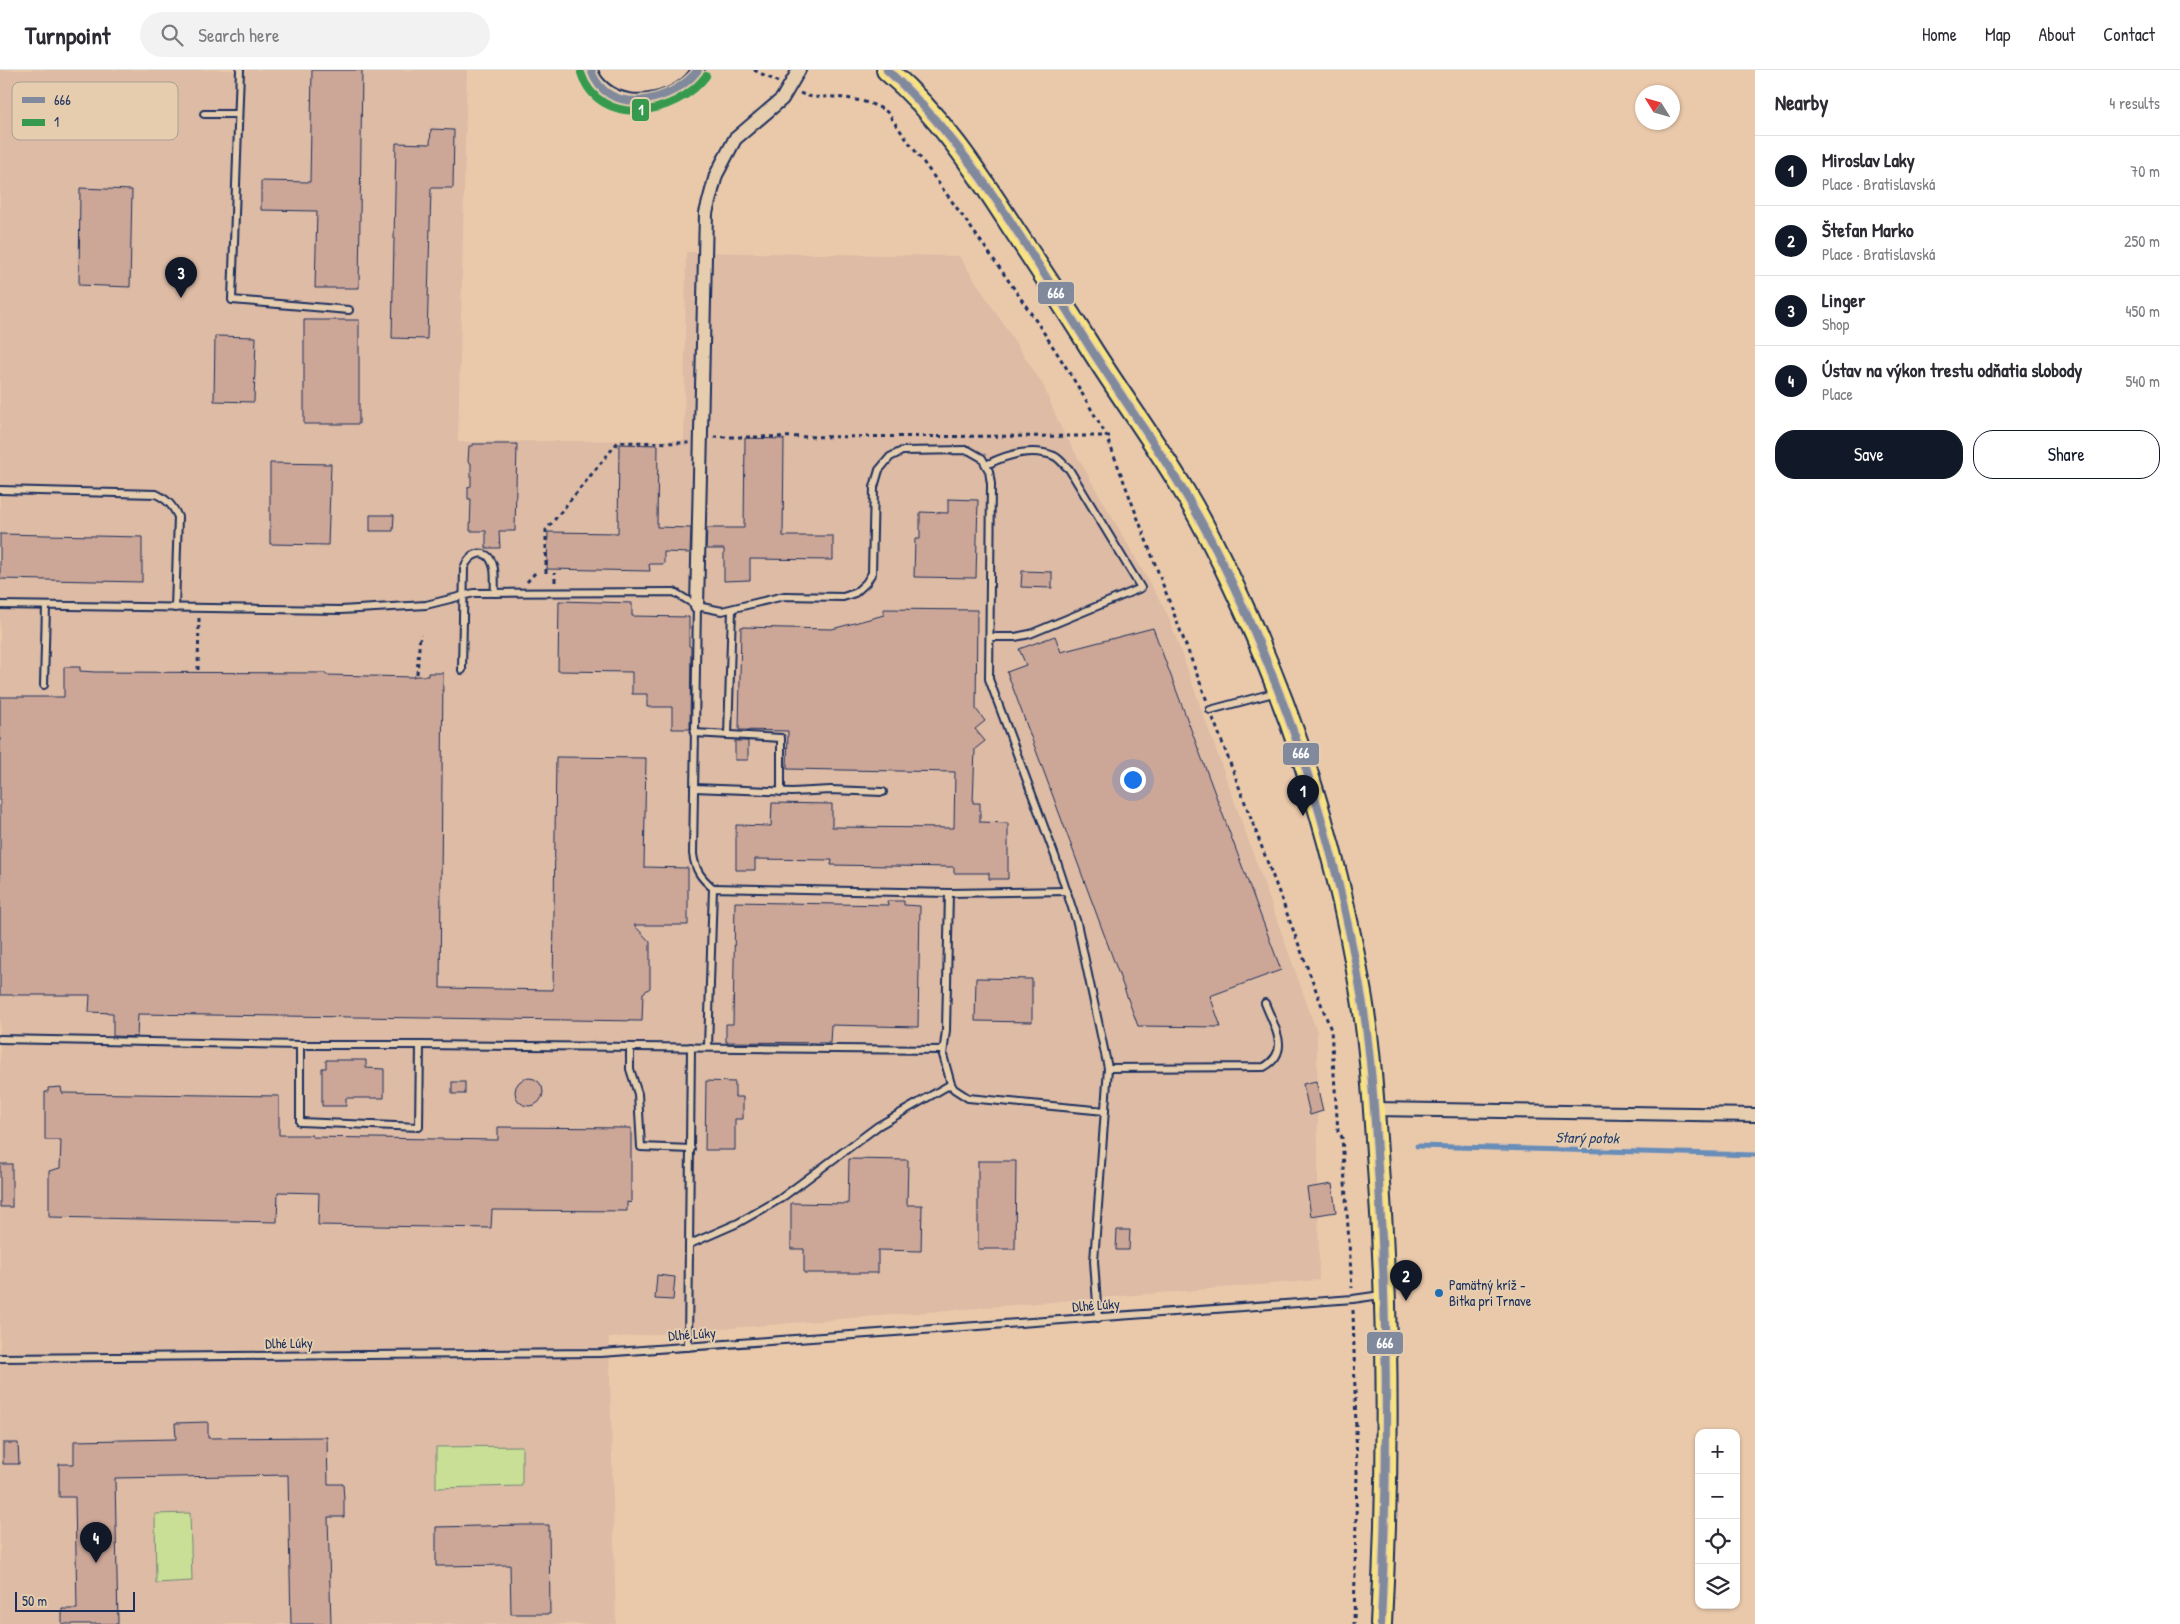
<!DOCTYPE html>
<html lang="en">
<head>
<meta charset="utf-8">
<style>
  body { margin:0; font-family:"Patrick Hand",sans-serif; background:#f2f2f3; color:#2b2b33 }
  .controls { position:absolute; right:15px; bottom:15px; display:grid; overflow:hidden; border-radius:10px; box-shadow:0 1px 4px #0004 }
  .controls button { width:45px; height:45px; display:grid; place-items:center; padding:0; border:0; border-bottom:1px solid #e1e1e2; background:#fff; color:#2b2b33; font:25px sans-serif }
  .compass { position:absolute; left:1635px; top:15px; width:45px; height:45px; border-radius:50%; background:#fff; box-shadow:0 1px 4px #0004; rotate:307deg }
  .scale { position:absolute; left:15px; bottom:12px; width:120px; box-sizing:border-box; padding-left:5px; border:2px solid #1b2f5e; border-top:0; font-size:14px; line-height:18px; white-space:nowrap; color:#1b2f5e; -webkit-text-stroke:4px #e6cdae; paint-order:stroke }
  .you { position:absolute; left:1132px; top:709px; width:18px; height:18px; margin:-12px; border:4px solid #fff; border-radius:50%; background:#1a73e8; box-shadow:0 0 0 8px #1a73e833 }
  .badge { display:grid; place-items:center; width:32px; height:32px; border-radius:50%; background:#111827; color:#fff; font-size:16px; font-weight:700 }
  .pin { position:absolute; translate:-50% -41px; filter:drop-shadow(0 1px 2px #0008) }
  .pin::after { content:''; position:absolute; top:26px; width:18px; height:15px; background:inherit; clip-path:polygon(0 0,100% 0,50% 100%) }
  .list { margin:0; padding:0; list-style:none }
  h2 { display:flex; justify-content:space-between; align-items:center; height:65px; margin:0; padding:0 20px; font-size:21px }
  h2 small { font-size:16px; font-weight:400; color:#7c7c81 }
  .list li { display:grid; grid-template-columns:32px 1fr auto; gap:15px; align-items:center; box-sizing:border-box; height:70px; padding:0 20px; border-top:1px solid #e1e1e2 }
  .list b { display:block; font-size:19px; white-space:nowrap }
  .list p { margin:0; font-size:16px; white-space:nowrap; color:#7c7c81 }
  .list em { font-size:16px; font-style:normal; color:#7c7c81 }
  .actions { display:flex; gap:10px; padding:15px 20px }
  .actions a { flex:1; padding:11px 0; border:1px solid #111827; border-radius:20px; text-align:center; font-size:18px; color:#111827 }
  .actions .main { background:#111827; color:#fff }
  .icon { flex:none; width:28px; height:28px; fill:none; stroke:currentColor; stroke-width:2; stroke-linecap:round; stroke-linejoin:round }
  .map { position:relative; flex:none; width:1755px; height:1554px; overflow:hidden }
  header { display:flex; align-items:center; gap:30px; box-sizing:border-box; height:70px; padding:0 25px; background:#fff; border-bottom:1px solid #e1e1e2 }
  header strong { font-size:24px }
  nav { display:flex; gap:28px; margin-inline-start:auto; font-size:18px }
  .search { width:350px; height:45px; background:#f2f2f3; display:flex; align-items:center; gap:12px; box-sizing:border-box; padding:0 18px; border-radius:28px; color:#7c7c81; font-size:19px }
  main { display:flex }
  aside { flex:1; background:#fff }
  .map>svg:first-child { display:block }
  .built { fill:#ddbba4 }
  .garden { fill:#c9df95; stroke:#72877a }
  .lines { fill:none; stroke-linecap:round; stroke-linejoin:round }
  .stream { stroke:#678db9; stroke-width:5 }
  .building { fill:#cca697; stroke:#1b2f5e }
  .lane-casing { stroke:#1b2f5e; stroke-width:10 }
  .street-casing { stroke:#1b2f5e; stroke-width:16 }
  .primary-casing { stroke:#1b2f5e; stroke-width:24 }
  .path { stroke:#1b2f5e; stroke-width:3; stroke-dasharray:4 4; stroke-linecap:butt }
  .lane { stroke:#e6cdae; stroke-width:6 }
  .street { stroke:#e6cdae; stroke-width:12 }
  .primary { stroke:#f8e281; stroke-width:20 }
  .bus-1-casing { stroke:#e6cdae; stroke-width:11 }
  .bus-2-casing { stroke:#e6cdae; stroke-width:11 }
  .bus-1 { stroke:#818a9c; stroke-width:8 }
  .bus-2 { stroke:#359a4e; stroke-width:8 }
  .poi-dot { fill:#1f6fb2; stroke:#e6cdae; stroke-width:2 }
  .labels { text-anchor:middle; stroke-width:4; stroke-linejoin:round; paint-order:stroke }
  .poi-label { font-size:14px; fill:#1b2f5e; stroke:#e6cdae; text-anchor:start }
  .street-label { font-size:14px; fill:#1b2f5e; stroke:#e6cdae }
  .water-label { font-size:15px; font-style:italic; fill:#283f6d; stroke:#e6cdae }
  .key { fill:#e6cdae; stroke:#a99e96; stroke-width:1 }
  .key-label { font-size:14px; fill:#1b2f5e }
  .line-badge { stroke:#e6cdae; stroke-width:2 }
  .badge-label { font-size:14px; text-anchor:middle; font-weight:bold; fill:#fff }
</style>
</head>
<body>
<header>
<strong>Turnpoint</strong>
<div class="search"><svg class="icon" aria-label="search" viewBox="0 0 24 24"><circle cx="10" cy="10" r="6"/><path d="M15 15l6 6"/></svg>Search here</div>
<nav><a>Home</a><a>Map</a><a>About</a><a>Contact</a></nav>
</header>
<main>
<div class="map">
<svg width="1755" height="1554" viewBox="0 0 1755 1554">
  <rect width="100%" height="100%" fill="#eac9ab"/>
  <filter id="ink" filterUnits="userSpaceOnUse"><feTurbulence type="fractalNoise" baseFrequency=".02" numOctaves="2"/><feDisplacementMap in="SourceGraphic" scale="10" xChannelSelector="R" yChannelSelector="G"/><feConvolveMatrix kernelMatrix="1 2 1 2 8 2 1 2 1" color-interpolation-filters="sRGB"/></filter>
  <g filter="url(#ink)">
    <polygon class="built" points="0,0 467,0 458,372 684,370 686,182 959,186 1043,315 1061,358 1167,543 1317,962 1319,1210 609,1268 616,1554 0,1554"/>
    <g class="garden">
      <polygon points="522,1376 522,1416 436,1418 436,1377"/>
      <polygon points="190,1443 192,1511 156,1513 155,1444"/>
    </g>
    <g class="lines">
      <polyline class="stream" points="1417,1076 1755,1085"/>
    </g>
    <g class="building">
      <polygon points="312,0 362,0 359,218 315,218 317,141 261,140 261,111 310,112"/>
      <polygon points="431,59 454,60 453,118 431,118 427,269 392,268 396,73 430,74"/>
      <polygon points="80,118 132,120 130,217 79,215"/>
      <rect x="304" y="250" width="55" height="104"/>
      <polygon points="215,266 256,267 254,332 214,331"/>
      <polygon points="745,368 784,369 783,466 833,466 833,490 750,489 750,510 724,511 724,479 706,479 707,458 744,458"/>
      <polygon points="473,374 517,374 515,461 499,461 500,478 486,478 486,461 470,461 471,429 468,429 468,417 471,416 471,393 468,392 469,376 473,376"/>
      <polygon points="619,374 658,375 657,457 691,458 690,483 664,482 664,494 649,494 650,501 547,499 548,462 618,463"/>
      <polygon points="270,393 331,394 328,475 270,474"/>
      <polygon points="948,429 978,430 976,508 914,507 915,469 920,469 920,442 948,443"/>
      <polygon points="370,445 394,445 393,461 370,461"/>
      <polygon points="0,464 142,467 142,512 0,509"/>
      <polygon points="1022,501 1052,502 1052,518 1021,517"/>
      <polygon points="559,531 632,533 632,546 689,547 689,576 691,577 690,659 672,659 672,637 647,637 647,624 632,624 632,602 558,601"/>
      <polygon points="884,539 977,540 976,639 985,651 975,659 985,671 975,679 973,733 980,733 980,752 1008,753 1008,809 989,809 989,803 954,803 954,797 831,795 832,790 755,789 755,800 736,800 736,755 771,756 772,733 832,734 832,757 954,758 955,702 787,699 788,661 739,660 741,557 832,559 884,545"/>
      <polygon points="1153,558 1281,900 1210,926 1221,957 1138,956 1007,602 1026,595 1019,579 1055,566 1061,582"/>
      <polygon points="64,597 80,597 80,601 95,602 326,603 326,605 414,607 414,606 428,606 428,603 443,603 440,918 553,920 556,687 646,688 644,797 688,798 688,855 634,855 650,872 650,918 643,923 642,951 138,944 137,967 113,966 113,943 89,942 90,925 0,925 0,627 64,627"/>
      <rect x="735" y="671" width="13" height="19"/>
      <polygon points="887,831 904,831 904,835 920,836 918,957 831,955 830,973 726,972 726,954 733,954 735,832 888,835"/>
      <polygon points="976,908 1032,909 1032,952 975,951"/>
      <polygon points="326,990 366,990 366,998 384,999 384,1028 346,1028 346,1036 322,1036 322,998 326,998"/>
      <circle cx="529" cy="1022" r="14"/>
      <polygon points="706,1011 735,1012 735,1027 743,1027 743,1049 735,1049 735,1080 705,1080"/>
      <polygon points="1316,1011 1323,1041 1310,1045 1303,1014"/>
      <rect x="452" y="1012" width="13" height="12"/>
      <polygon points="61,1017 62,1023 279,1026 279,1065 312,1065 312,1067 498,1070 498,1057 631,1058 631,1133 627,1132 627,1141 492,1140 491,1158 318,1155 319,1123 278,1122 277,1152 49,1147 49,1101 60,1098 61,1070 45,1070 45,1022 48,1022 48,1018"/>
      <polygon points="849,1089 908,1090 907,1135 922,1135 921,1181 878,1180 878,1203 804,1203 804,1179 791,1179 791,1133 848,1134"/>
      <polygon points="978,1091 1016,1091 1015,1179 978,1179"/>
      <rect x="0" y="1094" width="12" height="43"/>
      <polygon points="1332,1114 1336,1142 1311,1146 1307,1118"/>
      <polygon points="1117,1160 1130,1160 1129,1180 1116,1180"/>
      <polygon points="657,1205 675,1207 673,1230 655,1229"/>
      <polygon points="208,1352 208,1368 327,1367 328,1414 343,1414 344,1430 344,1447 328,1447 331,1554 291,1554 288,1405 115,1408 118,1554 62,1554 62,1539 77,1539 75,1427 59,1427 59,1394 74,1394 74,1371 176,1369 175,1353"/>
      <polygon points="3,1373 18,1373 19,1394 3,1394"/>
      <polygon points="524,1455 549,1455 550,1544 511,1544 510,1495 436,1496 436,1457"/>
    </g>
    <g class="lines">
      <defs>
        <g id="lane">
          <polyline points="240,0 232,230 349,240"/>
          <polyline points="204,44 238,44"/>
          <path d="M986,395C1006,385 1031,377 1054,386C1059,388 1064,395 1069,399L1141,518L1030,564L1015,567H990"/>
          <path d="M0,420L156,424C168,430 173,436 178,447L175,538"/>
          <polyline points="0,535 341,540 426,535 474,523 674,522 697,536 722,541 784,526 843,527 855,523 866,513 872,503 874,417 879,400 890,387 902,381 968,380 982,388 989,401 991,414 989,609 1055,786 1077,853 1108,998 1094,1191 1098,1248"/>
          <path d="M697,536L693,784C695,800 701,808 713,818"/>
          <path d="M462,600L464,498C469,483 487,476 493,495C496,503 494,514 495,523"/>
          <polyline points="44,615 46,536"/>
          <polyline points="1210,640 1277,622"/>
          <polyline points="694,663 781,668 781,722"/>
          <polyline points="728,665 732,540"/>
          <polyline points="694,718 792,722 831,720 883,722"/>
          <polyline points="1067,821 949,823 946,960 943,985 951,1014 954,1019 968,1028 1105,1041"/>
          <polyline points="0,969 300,975 420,975 419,1057 300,1052 300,975"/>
          <polyline points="420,975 943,980"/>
          <polyline points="630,977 630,999 638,1024 641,1077 691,1079"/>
          <polyline points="708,977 713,818 949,823"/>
          <path d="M1108,998L1264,997C1292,981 1274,957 1265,933"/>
          <polyline points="690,1174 738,1153 780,1129 878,1056 951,1014"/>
          <polyline points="688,1277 691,977"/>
          <polyline points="0,1288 601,1283 1353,1229 1381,1225"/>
        </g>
        <g id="street">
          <path d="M591,0C593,8 598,14 604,19C631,42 682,29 698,0"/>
          <polyline points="697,536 706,143 716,105 735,69 782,29 799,0"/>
          <polyline points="1374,1039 1755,1045"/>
        </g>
        <path id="primary" d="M887,0C939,44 977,102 1013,158C1038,196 1063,234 1087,272C1118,322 1154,370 1184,421C1207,459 1227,501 1245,541C1301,665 1340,795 1362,929C1371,984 1374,1042 1378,1097C1389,1249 1389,1402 1381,1554"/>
      </defs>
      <use href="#lane" class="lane-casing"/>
      <use href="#street" class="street-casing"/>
      <use href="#primary" class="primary-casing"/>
      <g class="path">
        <polyline points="754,0 778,12"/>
        <path d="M800,23C815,30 819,26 834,27C851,28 873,32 887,42C963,148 1044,252 1107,367L1207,631"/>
        <polyline points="714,367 1113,366"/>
        <polyline points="546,503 546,460 618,372 689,373"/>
        <polyline points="527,512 536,502"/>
        <polyline points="555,512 555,503"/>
        <polyline points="198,600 199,548"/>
        <polyline points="417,604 420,564"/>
        <polyline points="1213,648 1331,960 1338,1062 1342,1067 1352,1218"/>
        <polyline points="1353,1240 1357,1401 1354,1554"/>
      </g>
      <use href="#lane" class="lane"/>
      <use href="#street" class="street"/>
      <use href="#primary" class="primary"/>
      <defs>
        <g id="bus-1">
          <path d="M591,0C607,49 674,32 698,0"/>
          <path d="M887,0C970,75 1031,184 1091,279C1134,346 1181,409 1216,480C1287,621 1336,773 1362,929C1372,990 1375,1053 1379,1114C1388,1261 1388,1407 1381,1554"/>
        </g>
        <path id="bus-2" d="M581,3C600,60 677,45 706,6"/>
      </defs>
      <use href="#bus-1" class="bus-1-casing"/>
      <use href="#bus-2" class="bus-2-casing"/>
      <use href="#bus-1" class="bus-1"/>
      <use href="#bus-2" class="bus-2"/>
    </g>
  </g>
  <circle class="poi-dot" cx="1439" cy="1223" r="5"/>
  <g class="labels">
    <g class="poi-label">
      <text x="1449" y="1220">Pamätný kríž -<tspan x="1449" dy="16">Bitka pri Trnave</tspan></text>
    </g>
    <g class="street-label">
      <text transform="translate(1096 1235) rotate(-4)" y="5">Dlhé Lúky</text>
      <text transform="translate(692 1264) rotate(-4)" y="5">Dlhé Lúky</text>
      <text transform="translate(289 1273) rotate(-1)" y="5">Dlhé Lúky</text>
    </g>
    <g class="water-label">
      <text transform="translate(1587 1068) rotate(1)" y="5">Starý potok</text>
    </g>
  </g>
  <rect x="12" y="12" width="166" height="58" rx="8" class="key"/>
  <rect x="22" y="27" width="23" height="6" fill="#818a9c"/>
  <rect x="22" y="49" width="23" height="7" fill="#359a4e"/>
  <g class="key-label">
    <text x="54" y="35">666</text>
    <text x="54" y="57">1</text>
  </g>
  <g class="line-badge">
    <rect x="631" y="28" width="19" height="24" rx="5" fill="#359a4e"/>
    <rect x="1037" y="211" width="38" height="24" rx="5" fill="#818a9c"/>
    <rect x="1282" y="672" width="38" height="24" rx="5" fill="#818a9c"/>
    <rect x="1366" y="1261" width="38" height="24" rx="5" fill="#818a9c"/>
  </g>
  <g class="badge-label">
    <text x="641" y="45">1</text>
    <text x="1056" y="228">666</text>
    <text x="1301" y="688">666</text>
    <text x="1385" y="1278">666</text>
  </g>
</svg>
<div class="controls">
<button>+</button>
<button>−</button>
<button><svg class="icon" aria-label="locate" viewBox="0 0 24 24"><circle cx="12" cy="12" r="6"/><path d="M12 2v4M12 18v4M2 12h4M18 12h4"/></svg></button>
<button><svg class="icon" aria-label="layers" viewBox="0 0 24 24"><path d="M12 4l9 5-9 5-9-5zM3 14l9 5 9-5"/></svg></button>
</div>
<svg class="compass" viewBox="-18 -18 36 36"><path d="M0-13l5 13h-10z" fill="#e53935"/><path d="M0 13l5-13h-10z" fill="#7c7c81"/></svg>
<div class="scale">50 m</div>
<div class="you"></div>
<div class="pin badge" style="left:1303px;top:746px">1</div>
<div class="pin badge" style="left:1406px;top:1231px">2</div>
<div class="pin badge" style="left:181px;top:228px">3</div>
<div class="pin badge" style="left:96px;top:1493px">4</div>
</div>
<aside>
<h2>Nearby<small>4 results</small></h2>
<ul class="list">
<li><span class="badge">1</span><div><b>Miroslav Laky</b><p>Place · Bratislavská</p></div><em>70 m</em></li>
<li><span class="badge">2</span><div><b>Štefan Marko</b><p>Place · Bratislavská</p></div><em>250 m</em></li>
<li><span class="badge">3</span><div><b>Linger</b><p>Shop</p></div><em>450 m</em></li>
<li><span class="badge">4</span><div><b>Ústav na výkon trestu odňatia slobody</b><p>Place</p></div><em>540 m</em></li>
</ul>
<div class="actions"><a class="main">Save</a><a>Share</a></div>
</aside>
</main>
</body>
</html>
